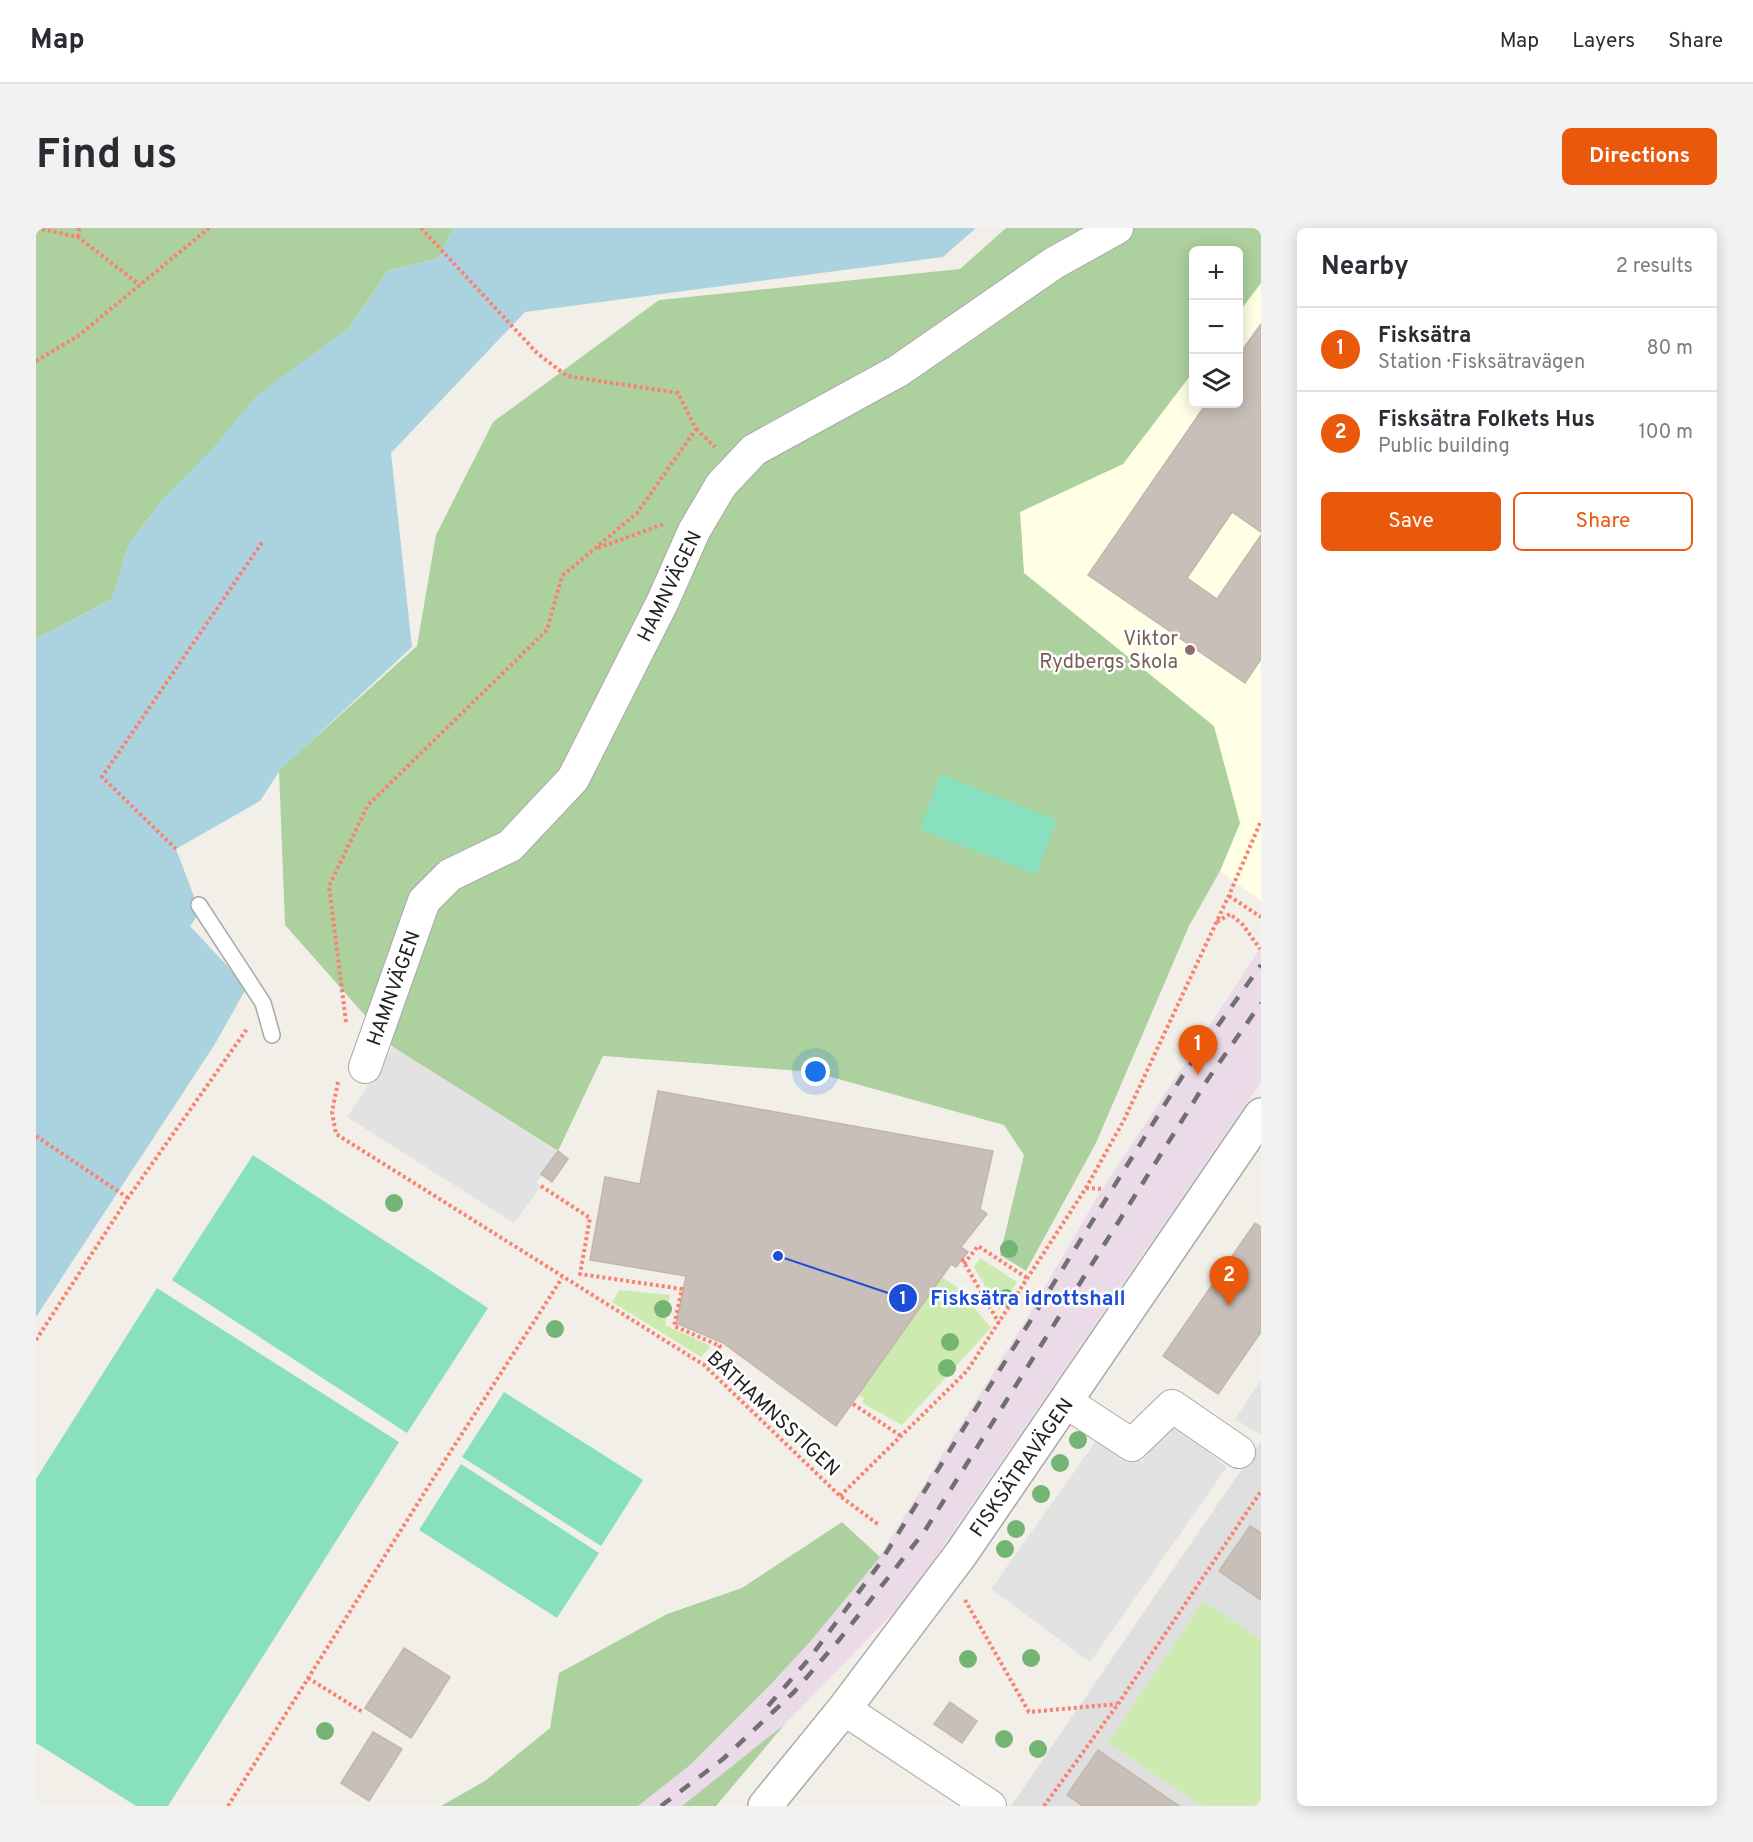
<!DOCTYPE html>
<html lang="en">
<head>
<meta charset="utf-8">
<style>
  body { margin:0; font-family:Overpass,sans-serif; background:#f2f2f3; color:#2b2b33 }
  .controls { position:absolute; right:18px; top:18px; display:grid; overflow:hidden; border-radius:9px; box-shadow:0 3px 15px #0003 }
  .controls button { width:54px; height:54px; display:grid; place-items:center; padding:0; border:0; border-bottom:2px solid #e1e1e2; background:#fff; color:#2b2b33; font:30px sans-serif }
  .you { position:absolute; left:780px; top:844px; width:21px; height:21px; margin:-15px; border:4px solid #fff; border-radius:50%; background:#1a73e8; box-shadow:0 0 0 9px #1a73e833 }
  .badge { display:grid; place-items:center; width:39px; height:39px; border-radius:50%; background:#ea580c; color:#fff; font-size:20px; font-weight:700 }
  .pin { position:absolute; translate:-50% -50px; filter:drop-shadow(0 2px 3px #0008) }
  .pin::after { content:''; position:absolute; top:32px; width:21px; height:18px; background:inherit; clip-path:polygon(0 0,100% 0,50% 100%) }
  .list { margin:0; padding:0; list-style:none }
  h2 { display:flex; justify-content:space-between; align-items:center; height:78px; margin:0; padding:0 24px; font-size:26px }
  h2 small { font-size:20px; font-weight:400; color:#7c7c81 }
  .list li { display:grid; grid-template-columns:39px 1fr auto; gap:18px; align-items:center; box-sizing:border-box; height:84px; padding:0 24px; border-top:2px solid #e1e1e2 }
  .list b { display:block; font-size:22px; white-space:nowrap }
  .list p { margin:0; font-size:20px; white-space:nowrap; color:#7c7c81 }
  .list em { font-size:20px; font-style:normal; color:#7c7c81 }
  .actions { display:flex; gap:12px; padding:18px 24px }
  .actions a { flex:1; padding:14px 0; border:2px solid #ea580c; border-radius:9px; text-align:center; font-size:21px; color:#ea580c }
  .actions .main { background:#ea580c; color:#fff }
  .icon { flex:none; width:33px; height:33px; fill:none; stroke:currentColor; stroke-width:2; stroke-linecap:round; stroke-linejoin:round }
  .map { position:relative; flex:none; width:1225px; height:1578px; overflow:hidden; border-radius:9px }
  header { display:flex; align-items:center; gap:36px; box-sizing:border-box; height:84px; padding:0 30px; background:#fff; border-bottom:2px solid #e1e1e2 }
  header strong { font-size:28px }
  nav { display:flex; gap:33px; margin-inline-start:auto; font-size:21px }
  .intro { display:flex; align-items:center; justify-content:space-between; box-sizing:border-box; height:144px; padding:0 36px }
  h1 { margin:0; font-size:42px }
  .button { padding:15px 27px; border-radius:9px; background:#ea580c; color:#fff; font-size:21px; font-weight:700 }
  main { display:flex; gap:36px; padding:0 36px }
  aside { flex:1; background:#fff; border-radius:9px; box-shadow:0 3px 15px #0003 }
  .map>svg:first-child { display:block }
  .residential { fill:#e0dfdf }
  .industrial { fill:#ebdbe8 }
  .education { fill:#ffffe5 }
  .grass { fill:#cdebb0 }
  .forest { fill:#add19e }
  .pitch { fill:#88e0be }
  .parking { fill:#e2e2e2 }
  .water { fill:#aad3df }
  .building { fill:#c7bfb8; stroke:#c4b6ab; stroke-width:1.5 }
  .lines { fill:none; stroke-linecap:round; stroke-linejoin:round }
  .service-casing { stroke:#a9a9a9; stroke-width:18 }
  .minor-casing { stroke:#a9a9a9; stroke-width:34 }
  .tertiary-casing { stroke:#a9a9a9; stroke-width:36 }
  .path { stroke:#fa8072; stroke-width:4; stroke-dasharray:3 3; stroke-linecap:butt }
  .service { stroke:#fff; stroke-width:15 }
  .minor { stroke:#fff; stroke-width:32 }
  .tertiary { stroke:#fff; stroke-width:33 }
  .rail { stroke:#707070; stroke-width:4.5; stroke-dasharray:12 12; stroke-linecap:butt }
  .tree { fill:#74b475 }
  .education-dot { fill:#8d6e63; stroke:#fff; stroke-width:2 }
  .labels { text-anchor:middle; stroke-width:5; stroke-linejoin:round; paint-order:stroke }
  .street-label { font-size:20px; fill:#222; stroke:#fff }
  .education-label { font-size:20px; fill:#785e54; stroke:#fff; text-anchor:end }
  .leader { fill:none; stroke:#1d4ed8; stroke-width:2 }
  .callout-dot { fill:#1d4ed8; stroke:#fff; stroke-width:2 }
  .mark-label { font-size:18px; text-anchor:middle; font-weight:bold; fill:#fff }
  .callout-label { font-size:21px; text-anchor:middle; font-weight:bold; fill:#1d4ed8; stroke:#fff; stroke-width:5; stroke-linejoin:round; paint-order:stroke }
</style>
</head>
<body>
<header>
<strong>Map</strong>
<nav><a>Map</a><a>Layers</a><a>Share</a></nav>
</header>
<div class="intro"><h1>Find us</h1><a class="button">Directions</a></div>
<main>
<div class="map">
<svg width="1225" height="1578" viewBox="0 0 1225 1578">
  <rect width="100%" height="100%" fill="#f2efe9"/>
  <polygon class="residential" points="1225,1213 1225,1578 975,1578"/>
  <polygon class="industrial" points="1225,719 1225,854 871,1371 749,1496 686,1549 646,1578 602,1578 653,1538 773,1415 843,1329 988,1095 1060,971"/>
  <polygon class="education" points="1225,55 1225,673 1184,643 1204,595 1177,498 988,345 984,284 1087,236 1157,144 1158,176 1202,176 1203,84"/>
  <g class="grass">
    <polygon points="944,1030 981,1054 963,1082 938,1039"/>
    <polygon points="906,1049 922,1060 955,1100 866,1197 826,1175 828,1170 823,1167"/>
    <polygon points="584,1062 634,1067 629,1097 675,1118 665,1129 576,1074"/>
    <polygon points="1168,1373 1225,1412 1225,1578 1165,1578 1072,1514"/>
  </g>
  <g class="forest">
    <polygon points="0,0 417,0 403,30 352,43 314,99 274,130 127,271 93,316 76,371 0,411"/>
    <polygon points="970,0 1225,0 1225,55 1203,84 1202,22 1158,22 1157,144 1087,236 984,284 988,345 1178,498 1204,595 1184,643 1153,698 1060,915 990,1043 964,1027 988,927 968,897 777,844 567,828 522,923 357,819 249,697 243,542 381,418 400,307 457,194 623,72 924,41"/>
    <polygon points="806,1294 844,1329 773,1415 735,1456 653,1538 602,1578 405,1578 449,1553 514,1500 523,1445 631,1386 706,1360"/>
    <polygon points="749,1496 680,1578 646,1578"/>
  </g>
  <g class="pitch">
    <polygon points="905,546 1021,592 1000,647 884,601"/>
    <polygon points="217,927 452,1080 371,1205 136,1052"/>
    <polygon points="121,1060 363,1214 132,1578 100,1578 0,1515 0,1251"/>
    <polygon points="468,1164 607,1252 565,1318 426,1229"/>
    <polygon points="425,1236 563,1325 521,1390 383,1302"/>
  </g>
  <g class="parking">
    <polygon points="357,819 522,923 500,955 505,958 478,995 311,889"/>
    <polygon points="1225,1152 1225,1207 1199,1191"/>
    <polygon points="1134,1194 1191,1239 1054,1434 955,1361 1065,1206 1106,1234"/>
  </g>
  <polygon class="water" points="417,0 940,0 907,29 489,84 355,225 376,419 245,541 224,573 140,621 164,684 154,698 211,759 179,816 0,1089 0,411 76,371 93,316 127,271 176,221 221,167 314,99 352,43 403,30"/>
  <g class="building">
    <polygon points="1225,96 1225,304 1196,284 1151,350 1181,371 1225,307 1225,431 1209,455 1052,347 1170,176 1202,176 1202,128"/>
    <polygon points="622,863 957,923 944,981 951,986 925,1019 932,1024 920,1039 915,1036 800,1198 687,1115 640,1095 650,1048 554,1032 569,949 604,956"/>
    <polygon points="522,923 532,931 516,954 505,946"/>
    <polygon points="1219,995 1225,999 1225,1104 1182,1166 1127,1128"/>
    <polygon points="1214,1298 1225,1305 1225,1372 1183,1343"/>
    <polygon points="368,1420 414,1449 375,1510 329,1480"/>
    <polygon points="914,1474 941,1493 926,1515 898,1496"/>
    <polygon points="337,1504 366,1521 333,1573 305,1555"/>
    <polygon points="1062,1522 1143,1578 1047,1578 1031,1567"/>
  </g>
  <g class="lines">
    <defs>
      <polyline id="service" points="163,677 227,775 236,807"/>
      <g id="minor">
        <polyline points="329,839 388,673 414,647 474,618 537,551 627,373 658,303 685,257 718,222 862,143 1018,35 1081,0"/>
        <polyline points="1030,1174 1096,1217 1136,1178 1203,1224"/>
        <polyline points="808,1481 954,1578"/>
      </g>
      <polyline id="tertiary" points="729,1578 808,1481 925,1326 1225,887"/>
    </defs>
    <use href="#service" class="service-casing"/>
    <use href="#minor" class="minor-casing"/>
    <use href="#tertiary" class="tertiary-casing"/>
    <g class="path">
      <polyline points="0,0 42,9 104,57"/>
      <polyline points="42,9 43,0"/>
      <polyline points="0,133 42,108 173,0"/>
      <polyline points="660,201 679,219"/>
      <polyline points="562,320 628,296"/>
      <polyline points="140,621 66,549 227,313"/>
      <polyline points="1193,668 1225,689"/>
      <polyline points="1181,694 1194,686 1207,697 1224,721"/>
      <polyline points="310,794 293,658 332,577 511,402 526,348 601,285 660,201 642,165 531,148 502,126 385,0"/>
      <polyline points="302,854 296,884 300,906 668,1137 804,1268 843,1297"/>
      <polyline points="0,908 92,970"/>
      <polyline points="505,958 554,990 544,1046 646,1061 638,1098 684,1118 668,1137"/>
      <polyline points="1050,960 1067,961"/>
      <polyline points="926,1031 963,1095"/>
      <polyline points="928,1036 942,1018 991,1050"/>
      <polyline points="0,1112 92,970 211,801"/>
      <polyline points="817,1176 865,1208"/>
      <polyline points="804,1268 931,1143 1050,960 1088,892 1194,665 1225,593"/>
      <polyline points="929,1372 993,1484 1081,1476"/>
      <polyline points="272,1450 328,1485"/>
      <polyline points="192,1578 397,1251 526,1050"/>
      <polyline points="1008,1578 1082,1476 1225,1263"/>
    </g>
    <use href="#service" class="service"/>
    <use href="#minor" class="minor"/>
    <use href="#tertiary" class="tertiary"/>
    <g class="rail">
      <polyline points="732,1478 773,1431 842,1338 1149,844 1225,737"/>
      <polyline points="625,1578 687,1531 758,1464 803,1412 888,1304 1172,851 1225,775"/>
    </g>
  </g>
  <g class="tree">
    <circle cx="358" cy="975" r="9"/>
    <circle cx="973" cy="1021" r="9"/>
    <circle cx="970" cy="1070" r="9"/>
    <circle cx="627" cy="1081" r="9"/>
    <circle cx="519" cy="1101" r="9"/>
    <circle cx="914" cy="1114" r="9"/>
    <circle cx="911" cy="1140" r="9"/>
    <circle cx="1042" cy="1212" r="9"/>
    <circle cx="1024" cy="1235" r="9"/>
    <circle cx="1005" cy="1266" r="9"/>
    <circle cx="980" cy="1301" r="9"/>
    <circle cx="969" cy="1321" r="9"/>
    <circle cx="995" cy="1430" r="9"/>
    <circle cx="932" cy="1431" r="9"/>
    <circle cx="289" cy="1503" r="9"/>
    <circle cx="968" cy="1511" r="9"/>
    <circle cx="1002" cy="1521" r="9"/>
  </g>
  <circle class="education-dot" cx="1154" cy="422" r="6"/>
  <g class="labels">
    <g class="street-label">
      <text transform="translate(633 358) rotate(-64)" y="7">HAMNVÄGEN</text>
      <text transform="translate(357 760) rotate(-70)" y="7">HAMNVÄGEN</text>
      <text transform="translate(738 1185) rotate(43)" y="7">BÅTHAMNSSTIGEN</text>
      <text transform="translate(985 1239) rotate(-55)" y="7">FISKSÄTRAVÄGEN</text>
    </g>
    <g class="education-label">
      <text x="1142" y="417">Viktor<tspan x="1142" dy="23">Rydbergs Skola</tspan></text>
    </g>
  </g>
  <path class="leader" d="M742 1028L867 1070"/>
  <g class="callout-dot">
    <circle cx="742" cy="1028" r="6"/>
    <circle cx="867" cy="1070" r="15"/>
  </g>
  <g class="mark-label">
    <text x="867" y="1076">1</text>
  </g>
  <g class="callout-label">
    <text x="992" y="1077">Fisksätra idrottshall</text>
  </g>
</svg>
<div class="controls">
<button>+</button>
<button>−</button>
<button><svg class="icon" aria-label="layers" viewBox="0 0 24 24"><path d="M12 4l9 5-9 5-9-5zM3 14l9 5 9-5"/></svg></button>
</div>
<div class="you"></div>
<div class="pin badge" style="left:1162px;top:847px">1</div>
<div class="pin badge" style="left:1193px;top:1078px">2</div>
</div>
<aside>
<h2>Nearby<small>2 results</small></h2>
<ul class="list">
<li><span class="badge">1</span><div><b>Fisksätra</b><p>Station · Fisksätravägen</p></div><em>80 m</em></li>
<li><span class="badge">2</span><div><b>Fisksätra Folkets Hus</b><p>Public building</p></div><em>100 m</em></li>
</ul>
<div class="actions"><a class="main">Save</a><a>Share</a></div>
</aside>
</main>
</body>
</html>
